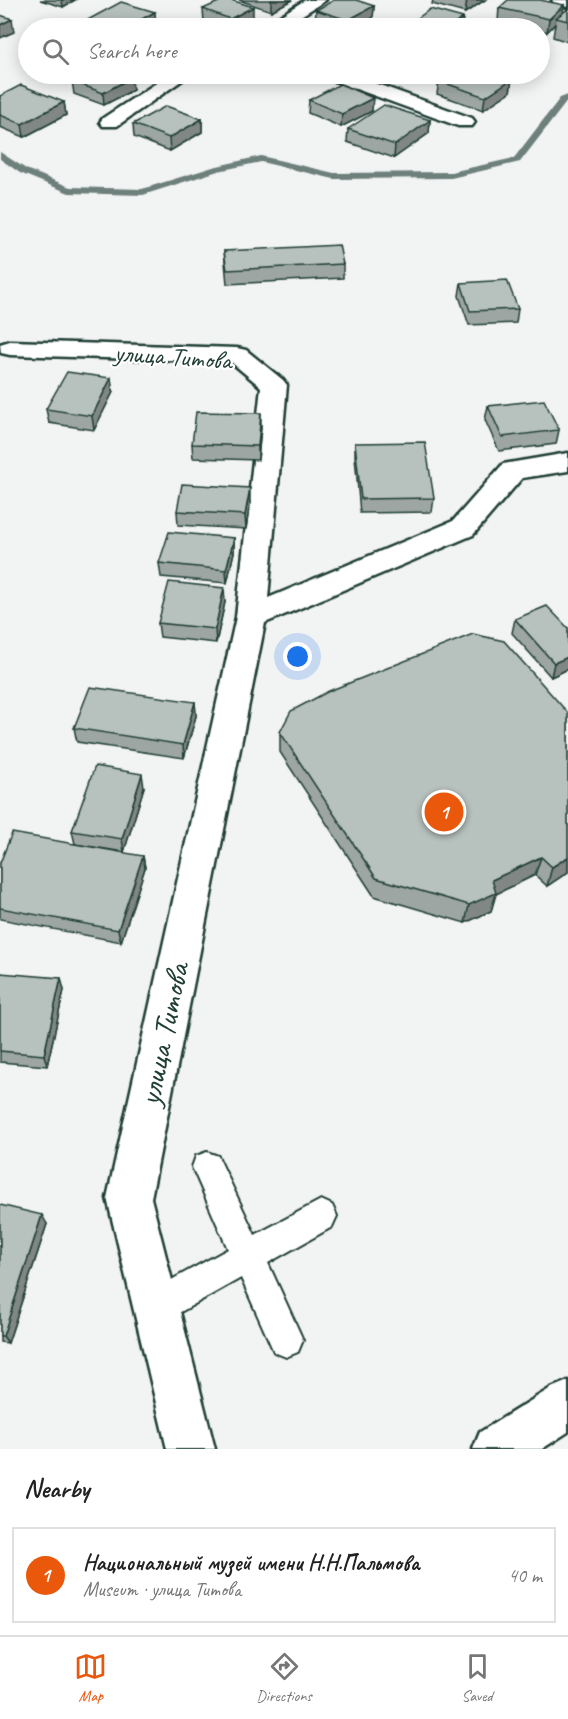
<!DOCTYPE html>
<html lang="en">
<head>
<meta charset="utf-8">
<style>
  body { margin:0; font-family:Caveat,sans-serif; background:#f6f6f6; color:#222 }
  .you { position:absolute; left:298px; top:657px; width:21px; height:21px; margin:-15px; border:4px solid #fff; border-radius:50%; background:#1a73e8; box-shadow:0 0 0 9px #1a73e833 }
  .badge { display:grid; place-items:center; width:39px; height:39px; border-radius:50%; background:#ea580c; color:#fff; font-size:20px; font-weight:700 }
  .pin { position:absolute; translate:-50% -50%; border:3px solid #fff; box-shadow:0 2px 6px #0006 }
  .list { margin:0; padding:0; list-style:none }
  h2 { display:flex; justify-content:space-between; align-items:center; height:78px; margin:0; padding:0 24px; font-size:26px }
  h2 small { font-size:20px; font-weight:400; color:#767676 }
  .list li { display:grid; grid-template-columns:39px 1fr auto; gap:18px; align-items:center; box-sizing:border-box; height:96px; margin:0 12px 12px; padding:0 12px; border:2px solid #e0e0e0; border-radius:0px }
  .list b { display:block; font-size:22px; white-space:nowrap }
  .list p { margin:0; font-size:20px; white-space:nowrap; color:#767676 }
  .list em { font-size:20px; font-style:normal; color:#767676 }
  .icon { flex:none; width:33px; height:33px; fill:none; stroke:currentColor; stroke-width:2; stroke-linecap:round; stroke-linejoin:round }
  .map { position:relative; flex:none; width:568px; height:1449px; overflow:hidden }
  .search { position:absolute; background:#fff; box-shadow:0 3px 15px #0003; left:18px; right:18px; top:18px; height:66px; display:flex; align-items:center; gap:15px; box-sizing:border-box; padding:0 21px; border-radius:33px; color:#767676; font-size:22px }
  .sheet { height:186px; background:#fff }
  nav { display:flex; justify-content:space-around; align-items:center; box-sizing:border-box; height:84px; border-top:2px solid #e0e0e0; background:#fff; font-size:16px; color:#767676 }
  nav a { display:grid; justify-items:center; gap:3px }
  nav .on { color:#ea580c }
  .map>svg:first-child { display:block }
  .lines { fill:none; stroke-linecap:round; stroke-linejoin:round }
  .stream { fill:#6d807b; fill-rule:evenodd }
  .lane-casing { stroke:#1f3d34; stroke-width:4 }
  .street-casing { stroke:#1f3d34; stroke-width:5 }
  .primary-casing { stroke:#1f3d34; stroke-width:5 }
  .lane { fill:#fff; fill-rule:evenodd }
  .street { fill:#fff; fill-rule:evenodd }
  .primary { fill:#fff; fill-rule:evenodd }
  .wall { fill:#9da6a3; stroke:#1f3d34; stroke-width:1.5 }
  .shaded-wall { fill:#808784; stroke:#1f3d34; stroke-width:1.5 }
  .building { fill:#b7c1bd; stroke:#1f3d34; stroke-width:1.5 }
  .labels { text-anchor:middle; stroke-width:4.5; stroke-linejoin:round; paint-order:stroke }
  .street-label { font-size:26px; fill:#1f3d34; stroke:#fff }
  .near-street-label { font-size:32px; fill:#1f3d34; stroke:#fff }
</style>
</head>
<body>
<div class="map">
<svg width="568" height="1449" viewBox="0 0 568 1449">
  <rect width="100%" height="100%" fill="#f2f3f3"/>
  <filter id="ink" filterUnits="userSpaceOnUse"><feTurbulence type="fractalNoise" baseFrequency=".0167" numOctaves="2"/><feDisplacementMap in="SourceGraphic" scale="12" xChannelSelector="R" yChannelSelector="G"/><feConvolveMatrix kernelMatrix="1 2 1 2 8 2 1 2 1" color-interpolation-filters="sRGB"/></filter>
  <g filter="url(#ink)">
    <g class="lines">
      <polygon class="stream" points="568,95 568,100 520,162 451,178 334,179 261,162 218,171 143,195 69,193 20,173 0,159 0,152 26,169 70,187 142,189 213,167 261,156 334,173 451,172 514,158 560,98"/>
      <defs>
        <polygon id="lane" points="207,1152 218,1156 255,1235 321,1200 332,1205 337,1216 332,1227 268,1263 303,1340 298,1352 286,1357 274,1352 241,1278 168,1319 156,1324 144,1319 139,1307 144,1295 228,1249 192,1167 196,1156"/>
        <g id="street">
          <polygon points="305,0 326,0 282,28 261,28"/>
          <polygon points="552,0 568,0 568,7 555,4"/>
          <polygon points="170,74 191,74 117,126 103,126 100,122 103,118"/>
          <polygon points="324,74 349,74 472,118 475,122 472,126 458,126 326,78"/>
          <polygon points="10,341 237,348 246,350 283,380 287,385 268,598 453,521 503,464 568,453 568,471 522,478 473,535 265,623 151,1198 215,1449 167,1449 107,1198 236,617 261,387 231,362 10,355 1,353 0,344"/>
        </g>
        <polygon id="primary" points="568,1381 568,1432 542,1449 473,1449 480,1432 551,1388"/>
      </defs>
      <use href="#lane" class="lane-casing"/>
      <use href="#street" class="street-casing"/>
      <use href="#primary" class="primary-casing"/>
      <use href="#lane" class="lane"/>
      <use href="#street" class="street"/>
      <use href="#primary" class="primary"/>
    </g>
    <g class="wall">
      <polygon points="40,0 75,0 63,7"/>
      <polygon points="239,0 292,0 271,11"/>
      <polygon points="433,0 485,0 465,13 432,4"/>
      <polygon points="564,5 562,13 568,9 568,42 553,37 555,24 547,32 540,30 540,28 532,28 498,21 499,8"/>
      <polygon points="374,6 373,18 355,28 335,28 315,22 316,10"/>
      <polygon points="203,9 253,20 236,28 223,28 204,22"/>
      <polygon points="463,18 461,28 408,28 409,25"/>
      <polygon points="82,23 156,28 83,28"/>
      <polygon points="235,74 274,74 260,82"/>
      <polygon points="512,79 510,92 483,110 437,94 439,81"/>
      <polygon points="72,81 133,90 104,105 74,94"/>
      <polygon points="0,96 64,102 66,115 24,137 0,127"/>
      <polygon points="309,100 372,111 341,127 308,113"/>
      <polygon points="202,119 202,132 170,151 134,137 133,124"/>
      <polygon points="430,120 429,133 394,158 347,142 348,129"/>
      <polygon points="224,251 343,264 343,278 227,284"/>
      <polygon points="461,283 518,309 516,323 469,325 459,296"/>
      <polygon points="113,392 94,430 49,423 46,409"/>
      <polygon points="488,406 559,430 556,444 499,451 485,420"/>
      <polygon points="261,427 258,460 193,458 192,444"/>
      <polygon points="355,443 434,498 432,512 360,513 355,457"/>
      <polygon points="250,502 246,529 178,525 177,511"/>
      <polygon points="234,538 234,552 227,583 161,577 159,563"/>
      <polygon points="225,602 216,643 160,637 158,623"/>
      <polygon points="515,619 568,628 568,669 551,677 512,633"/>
      <polygon points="195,702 196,716 184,758 77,742 74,728"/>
      <polygon points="568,713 568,872 547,886 535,875 496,894 491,911 465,923 374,896 280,752 280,732"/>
      <polygon points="144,787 124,852 75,844 72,831"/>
      <polygon points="143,856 145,868 121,942 0,919 0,863"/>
      <polygon points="0,973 64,990 47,1066 0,1062"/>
      <polygon points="0,1205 47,1224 8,1343 0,1342"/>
    </g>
    <g class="shaded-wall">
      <polygon points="62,0 75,0 63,7"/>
      <polygon points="271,0 292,0 271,11"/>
      <polygon points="467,0 485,0 465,13"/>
      <polygon points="564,5 562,17 556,18 555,24 547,32 549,19"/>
      <polygon points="374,6 373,18 355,28 348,28 348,20"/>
      <polygon points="253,7 253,20 236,28 230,28 230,19"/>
      <polygon points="155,12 156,28 125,28"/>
      <polygon points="463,18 461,28 448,28"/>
      <polygon points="12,19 14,32 0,38 0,25"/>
      <polygon points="260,74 274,74 260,82"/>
      <polygon points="131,78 133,90 104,105 103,93"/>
      <polygon points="512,79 510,92 483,110 485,97"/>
      <polygon points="373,98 372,111 341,127 342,114"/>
      <polygon points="64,102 66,115 24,137 22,124"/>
      <polygon points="202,119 202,132 170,151 169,138"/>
      <polygon points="430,120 429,133 394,158 395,145"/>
      <polygon points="111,378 113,392 94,430 92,416"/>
      <polygon points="261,413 261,427 258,460 258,446"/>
      <polygon points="250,488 250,502 246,529 245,515"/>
      <polygon points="234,538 234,552 227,583 226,570"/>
      <polygon points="224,588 225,602 216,643 215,629"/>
      <polygon points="568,657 568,669 551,677 554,663"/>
      <polygon points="195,702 196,716 184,758 183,745"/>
      <polygon points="142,774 144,787 124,852 122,839"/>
      <polygon points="143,856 145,868 121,942 118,930"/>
      <polygon points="541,857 535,875 496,894 491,911 465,923 469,905 492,880"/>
      <polygon points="568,857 568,872 547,886 552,867"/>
      <polygon points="61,978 64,990 47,1066 44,1055"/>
      <polygon points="42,1215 47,1224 8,1343 3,1336"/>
    </g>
    <g class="building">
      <polygon points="223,0 231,0 253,7 230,19 203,9"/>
      <polygon points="334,0 356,0 374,6 348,20 316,10"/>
      <polygon points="508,0 540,0 564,5 549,19 499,8"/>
      <polygon points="121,2 155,12 125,28 100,28 82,23"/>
      <polygon points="430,9 463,18 448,28 421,28 409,25"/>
      <polygon points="568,9 568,21 556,18"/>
      <polygon points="0,15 12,19 0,25"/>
      <polygon points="299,18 329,28 279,28"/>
      <polygon points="87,74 120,74 131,78 103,93 72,81"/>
      <polygon points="451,74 495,74 512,79 485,97 439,81"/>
      <polygon points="340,84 373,98 342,114 309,100"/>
      <polygon points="21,85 64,102 22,124 0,115 0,96"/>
      <polygon points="384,105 430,120 395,145 348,129"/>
      <polygon points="166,106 202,119 169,138 133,124"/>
      <polygon points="339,245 343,264 227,270 224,251"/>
      <polygon points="507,280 518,309 470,311 461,283"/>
      <polygon points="67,372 111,378 92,416 46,409"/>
      <polygon points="544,400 559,430 502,437 488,406"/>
      <polygon points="196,412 261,413 258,446 192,444"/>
      <polygon points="425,442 434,498 361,499 355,443"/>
      <polygon points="182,484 250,488 245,515 177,511"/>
      <polygon points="169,532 234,538 226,570 159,563"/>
      <polygon points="169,582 224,588 215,629 158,623"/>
      <polygon points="547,606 568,628 568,657 554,663 515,619"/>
      <polygon points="473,634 504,641 568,713 568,857 552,867 541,857 492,880 496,893 469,905 376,878 280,732 291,711 329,691"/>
      <polygon points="90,687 195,702 183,745 74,728"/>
      <polygon points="95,766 142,774 122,839 72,831"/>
      <polygon points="12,833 143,856 118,930 0,908 0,863"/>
      <polygon points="0,973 61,978 44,1055 0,1051"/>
      <polygon points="0,1205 42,1215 3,1336 0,1336"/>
    </g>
  </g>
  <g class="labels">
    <g class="street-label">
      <text transform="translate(173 356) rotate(4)" y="9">улица Титова</text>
    </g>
    <g class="near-street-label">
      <text transform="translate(163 1034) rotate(-78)" y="11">улица Титова</text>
    </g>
  </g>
</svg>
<div class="you"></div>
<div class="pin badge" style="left:444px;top:812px">1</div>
<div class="search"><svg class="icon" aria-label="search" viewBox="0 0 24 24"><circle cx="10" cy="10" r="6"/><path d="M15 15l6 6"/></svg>Search here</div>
</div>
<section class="sheet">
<h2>Nearby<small></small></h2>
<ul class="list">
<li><span class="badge">1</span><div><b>Национальный музей имени Н.Н.Пальмова</b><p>Museum · улица Титова</p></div><em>40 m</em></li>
</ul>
</section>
<nav>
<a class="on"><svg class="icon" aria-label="map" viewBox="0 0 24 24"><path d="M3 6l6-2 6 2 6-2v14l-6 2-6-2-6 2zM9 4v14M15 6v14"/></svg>Map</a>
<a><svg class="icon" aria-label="directions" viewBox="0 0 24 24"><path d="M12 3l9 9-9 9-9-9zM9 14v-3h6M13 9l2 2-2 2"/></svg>Directions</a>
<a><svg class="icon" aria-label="saved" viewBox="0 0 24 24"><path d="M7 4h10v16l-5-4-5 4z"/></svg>Saved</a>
</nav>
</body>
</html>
